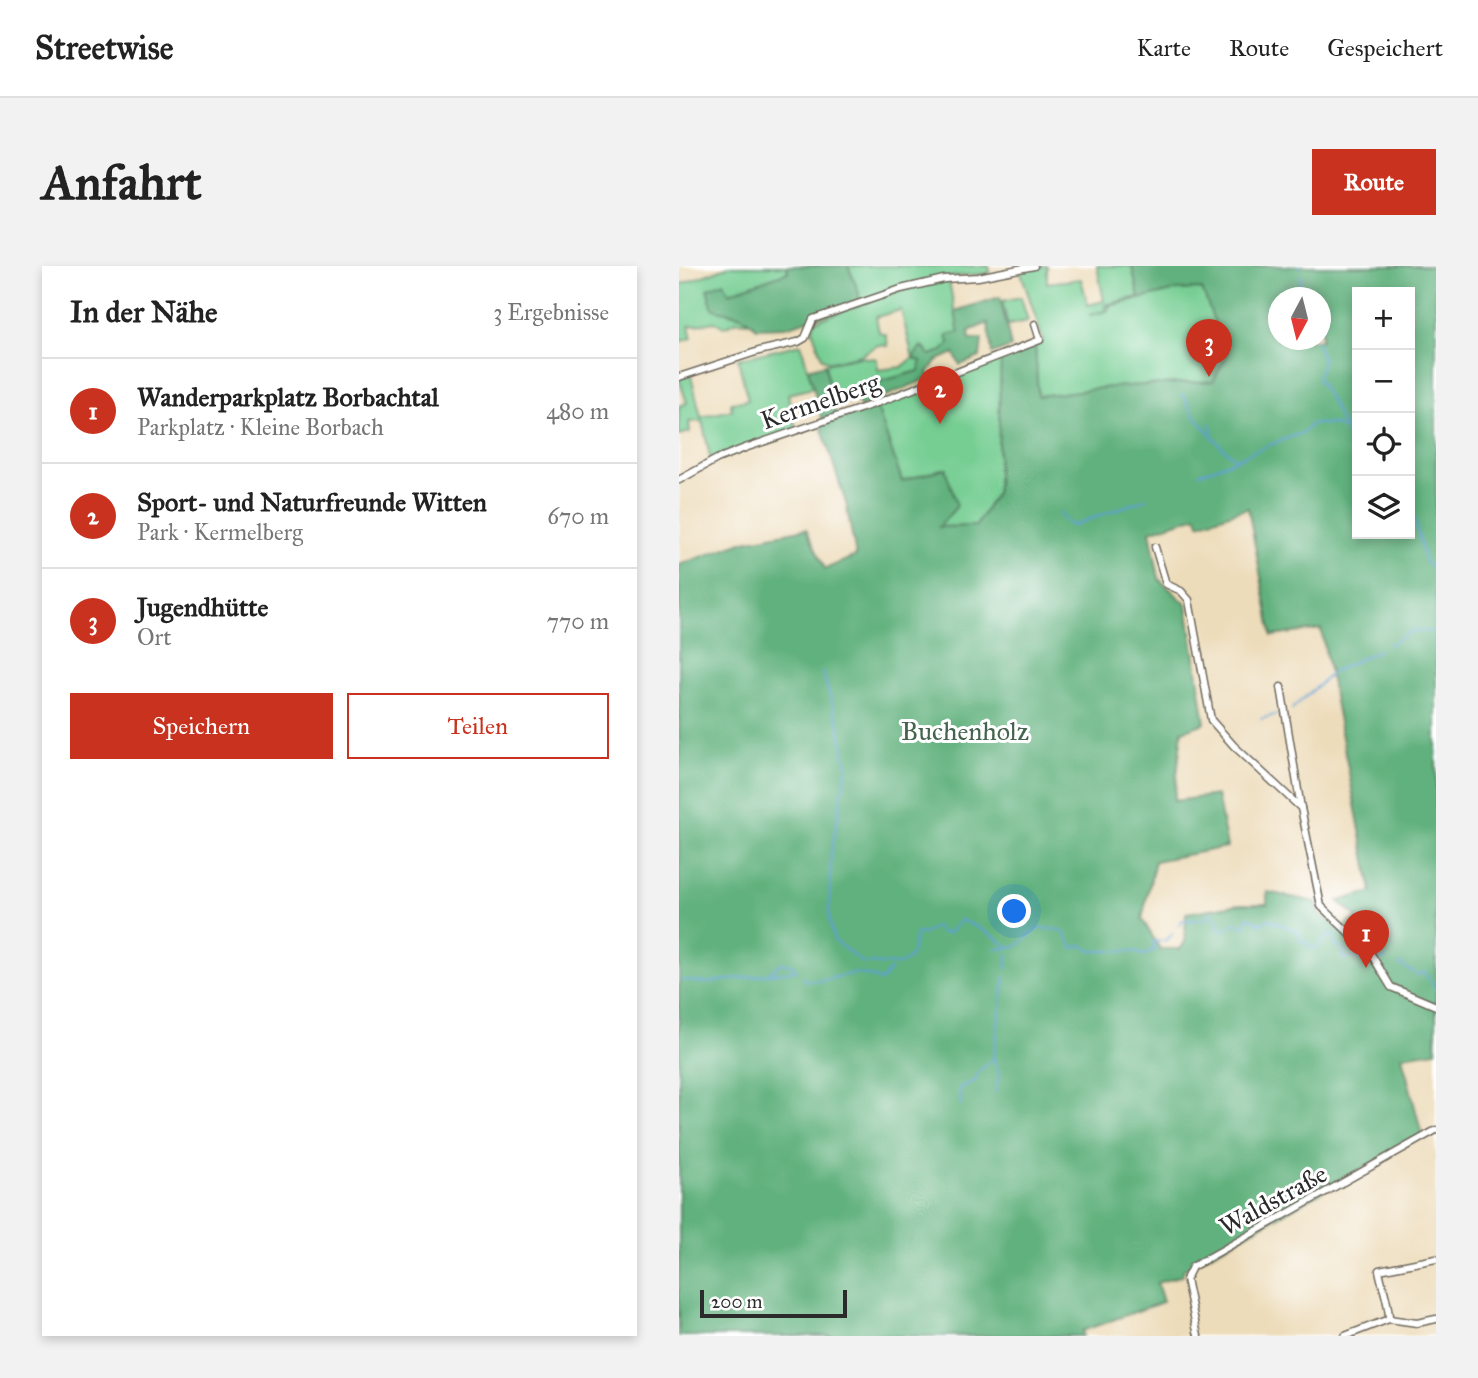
<!DOCTYPE html>
<html lang="de">
<head>
<meta charset="utf-8">
<style>
  body { margin:0; font-family:"IM FELL Great Primer",serif; background:#f2f2f2; color:#222 }
  .controls { position:absolute; right:21px; top:21px; display:grid; overflow:hidden; border-radius:0px; box-shadow:0 4px 10px #0003 }
  .controls button { width:63px; height:63px; display:grid; place-items:center; padding:0; border:0; border-bottom:2px solid #e0e0e0; background:#fff; color:#222; font:35px sans-serif }
  .compass { position:absolute; left:589px; top:21px; width:63px; height:63px; border-radius:50%; background:#fff; box-shadow:0 4px 10px #0003; rotate:187deg }
  .scale { position:absolute; left:21px; bottom:18px; width:147px; box-sizing:border-box; padding-left:7px; border:4px solid #2b2b2b; border-top:0; font-size:19px; line-height:24px; white-space:nowrap; color:#2b2b2b; -webkit-text-stroke:5px #fff; paint-order:stroke }
  .you { position:absolute; left:336px; top:646px; width:24px; height:24px; margin:-18px; border:5px solid #fff; border-radius:50%; background:#1a73e8; box-shadow:0 0 0 10px #1a73e833 }
  .badge { display:grid; place-items:center; width:46px; height:46px; border-radius:50%; background:#c8321e; color:#fff; font-size:23px; font-weight:700 }
  .pin { position:absolute; translate:-50% -58px; filter:drop-shadow(0 2px 4px #0008) }
  .pin::after { content:''; position:absolute; top:37px; width:24px; height:21px; background:inherit; clip-path:polygon(0 0,100% 0,50% 100%) }
  .list { margin:0; padding:0; list-style:none }
  h2 { display:flex; justify-content:space-between; align-items:center; height:91px; margin:0; padding:0 28px; font-size:30px }
  h2 small { font-size:23px; font-weight:400; color:#767676 }
  .list li { display:grid; grid-template-columns:46px 1fr auto; gap:21px; align-items:center; box-sizing:border-box; height:105px; padding:0 28px; border-top:2px solid #e0e0e0 }
  .list b { display:block; font-size:26px; white-space:nowrap }
  .list p { margin:0; font-size:23px; white-space:nowrap; color:#767676 }
  .list em { font-size:23px; font-style:normal; color:#767676 }
  .actions { display:flex; gap:14px; padding:21px 28px }
  .actions a { flex:1; padding:16px 0; border:2px solid #c8321e; border-radius:0px; text-align:center; font-size:24px; color:#c8321e }
  .actions .main { background:#c8321e; color:#fff }
  .icon { flex:none; width:38px; height:38px; fill:none; stroke:currentColor; stroke-width:2; stroke-linecap:round; stroke-linejoin:round }
  .map { position:relative; flex:none; width:757px; height:1070px; overflow:hidden; border-radius:0px }
  header { display:flex; align-items:center; gap:42px; box-sizing:border-box; height:98px; padding:0 35px; background:#fff; border-bottom:2px solid #e0e0e0 }
  header strong { font-size:33px }
  nav { display:flex; gap:38px; margin-inline-start:auto; font-size:24px }
  .intro { display:flex; align-items:center; justify-content:space-between; box-sizing:border-box; height:168px; padding:0 42px }
  h1 { margin:0; font-size:49px }
  .button { padding:18px 32px; border-radius:0px; background:#c8321e; color:#fff; font-size:24px; font-weight:700 }
  main { display:flex; gap:42px; padding:0 42px }
  aside { flex:1; background:#fff; border-radius:0px; box-shadow:0 4px 10px #0003 }
  .map>svg:first-child { display:block }
  .green { fill:#76ce93; stroke:#507c5f; stroke-width:2 }
  .forest { fill:#60b17d; stroke:#466e54; stroke-width:2; fill-rule:evenodd }
  .lines { fill:none; stroke-linecap:round; stroke-linejoin:round }
  .stream { stroke:#5da0d1; stroke-width:2 }
  .minor-casing { stroke:#6f695d; stroke-width:9 }
  .minor { stroke:#fff; stroke-width:6 }
  .labels { text-anchor:middle; stroke-width:6; stroke-linejoin:round; paint-order:stroke }
  .street-label { font-size:26px; fill:#2b2b2b; stroke:#fff }
  .park-label { font-size:26px; fill:#45644f; stroke:#fff }
</style>
</head>
<body>
<header>
<strong>Streetwise</strong>
<nav><a>Karte</a><a>Route</a><a>Gespeichert</a></nav>
</header>
<div class="intro"><h1>Anfahrt</h1><a class="button">Route</a></div>
<main>
<aside>
<h2>In der Nähe<small>3 Ergebnisse</small></h2>
<ul class="list">
<li><span class="badge">1</span><div><b>Wanderparkplatz Borbachtal</b><p>Parkplatz · Kleine Borbach</p></div><em>480 m</em></li>
<li><span class="badge">2</span><div><b>Sport- und Naturfreunde Witten</b><p>Park · Kermelberg</p></div><em>670 m</em></li>
<li><span class="badge">3</span><div><b>Jugendhütte</b><p>Ort</p></div><em>770 m</em></li>
</ul>
<div class="actions"><a class="main">Speichern</a><a>Teilen</a></div>
</aside>
<div class="map">
<svg width="757" height="1070" viewBox="0 0 757 1070">
  <rect width="100%" height="100%" fill="#fff"/>
  <filter id="ink" filterUnits="userSpaceOnUse"><feTurbulence type="fractalNoise" baseFrequency=".0143" numOctaves="2"/><feDisplacementMap in="SourceGraphic" scale="14" xChannelSelector="R" yChannelSelector="G"/><feConvolveMatrix kernelMatrix="1 2 1 2 8 2 1 2 1" color-interpolation-filters="sRGB"/></filter>
  <filter id="wash" filterUnits="userSpaceOnUse"><feTurbulence type="fractalNoise" baseFrequency=".00686" numOctaves="4" result="noise"/><feDisplacementMap in="SourceGraphic" scale="28" xChannelSelector="R" yChannelSelector="G"/><feGaussianBlur stdDeviation="1.57" result="paint"/><feColorMatrix in="noise" values="0 0 0 0 0 0 0 0 0 0 0 0 0 0 0 0 0 1.4 0 .05"/><feComposite in="paint" operator="in"/></filter>
  <g filter="url(#wash)">
    <rect width="100%" height="100%" fill="#eddcba"/>
    <g class="green">
      <polygon points="50,0 108,0 109,6 49,27 29,23 35,43 63,50 69,56 58,55 45,61 36,56 10,60 13,72 0,76 0,19"/>
      <polygon points="169,0 310,0 311,7 271,11 179,38 180,27"/>
      <polygon points="368,0 368,17 402,13 409,39 425,35 418,0 453,0 460,31 426,39 429,45 429,40 498,24 523,23 548,89 534,115 432,121 359,130 356,78 364,74 341,3"/>
      <polygon points="270,15 280,67 265,85 251,89 245,81 240,105 151,129 146,98 182,91 198,93 199,104 223,101 234,92 222,44 197,51 200,66 207,69 209,80 199,79 182,89 150,96 143,92 133,63 136,55 222,24"/>
      <polygon points="342,31 349,55 329,59 323,35"/>
      <polygon points="122,78 134,122 109,128 117,162 32,195 23,155 10,156 11,166 0,169 0,140 8,137 0,113 12,109 22,151 53,144 52,137 69,134 59,93"/>
      <polygon points="322,90 318,225 297,260 259,261 267,202 223,215 197,139"/>
    </g>
    <g class="forest">
      <polygon points="108,0 169,0 180,27 179,38 107,61 78,62 63,50 34,43 28,23 45,16 50,27 109,6"/>
      <path d="M453,0H757V785L723,790L743,869L504,1004V1009L478,1017L484,1036L403,1065L404,1070H0V299L66,275L127,263L146,303L177,290L167,237L141,157L197,139L223,215L266,202L278,240L260,261L297,260L318,225L322,90L356,78L359,130L432,121L534,115L548,89L523,23L498,24L430,40L429,45L410,49L426,45V39L460,31ZM678,26H731V268H678ZM600,32H642V74H600ZM569,242L593,370L642,363L693,626L659,635L678,651L662,663L641,648L637,636L588,626V638H561L507,647L506,676L501,683H481L463,653L476,595L548,581L538,529L495,535L503,465L526,457L508,339L480,313L471,265L518,250L520,258Z"/>
      <polygon points="321,31 332,81 313,88 309,57 290,65 291,74 303,73 301,91 281,99 275,87 257,95 249,107 252,111 181,141 177,134 155,139 157,149 143,153 129,103 146,98 151,129 240,105 242,95 234,92 242,80 251,89 264,85 270,77 268,69 280,67 276,45"/>
    </g>
    <g class="lines">
      <g class="stream">
        <polyline points="619,0 619,1"/>
        <polyline points="620,30 622,9"/>
        <path d="M637,74L644,95L638,113C653,133 660,153 671,175L678,176"/>
        <path d="M503,128C509,134 509,140 514,147C523,158 548,191 560,193"/>
        <polyline points="531,157 534,166"/>
        <path d="M520,207C556,197 590,176 624,167L632,158H653L666,163"/>
        <polyline points="731,234 746,296 757,305"/>
        <polyline points="380,246 388,257 394,259 467,233"/>
        <polyline points="710,379 730,366 757,365"/>
        <polyline points="143,405 160,459 168,501 152,587 150,653 155,674 185,698"/>
        <polyline points="613,443 654,406 700,384"/>
        <polyline points="582,453 599,448"/>
        <polyline points="501,660 503,654 525,654 530,648 541,654 539,662 542,666 556,657 566,661 569,651 583,658 589,653 620,666 622,676 629,677 632,682 638,682 651,667 656,672 655,678 664,682 667,688 663,690 664,693 690,691 694,696"/>
        <path d="M316,683L337,681L360,662C383,663 385,662 394,682L404,679L412,685H433"/>
        <polyline points="437,685 455,685 464,689 476,684 474,676 488,674 494,667"/>
        <polyline points="702,694 708,692"/>
        <polyline points="189,697 219,699"/>
        <polyline points="720,698 739,709 745,706 757,723"/>
        <path d="M217,699C241,691 230,683 238,667L245,668L257,660L263,667H270L282,654C300,661 315,669 330,682"/>
        <polyline points="328,703 328,688"/>
        <polyline points="91,706 102,697 114,700 117,704"/>
        <path d="M124,711L126,714C158,719 168,697 202,715L211,704"/>
        <polyline points="3,714 27,717 119,704"/>
        <polyline points="315,793 320,808 316,826"/>
        <polyline points="282,839 280,822 296,815 299,806 314,793 326,711"/>
      </g>
    </g>
  </g>
  <g filter="url(#ink)">
    <g class="lines">
      <defs>
        <g id="minor">
          <polyline points="0,111 80,85 119,76 126,72 134,53 222,23 265,13 299,11 355,0"/>
          <polyline points="0,214 38,193 66,182 198,137 361,74 356,58"/>
          <polyline points="476,281 487,318 502,325 510,334 532,454 555,480 622,542 642,640 692,688 712,721 757,740"/>
          <polyline points="602,421 622,542"/>
          <path d="M710,1053C710,1036 703,1021 700,1004L757,993"/>
          <polyline points="710,1053 738,1057 757,1053"/>
          <polyline points="519,1070 507,1013 513,1001 757,864"/>
          <polyline points="666,1070 710,1053"/>
        </g>
      </defs>
      <use href="#minor" class="minor-casing"/>
      <use href="#minor" class="minor"/>
    </g>
  </g>
  <g class="labels">
    <g class="street-label">
      <text transform="translate(141 135) rotate(-19)" y="9">Kermelberg</text>
      <text transform="translate(594 934) rotate(-29)" y="9">Waldstraße</text>
    </g>
    <g class="park-label">
      <text x="286" y="474">Buchenholz</text>
    </g>
  </g>
</svg>
<div class="controls">
<button>+</button>
<button>−</button>
<button><svg class="icon" aria-label="locate" viewBox="0 0 24 24"><circle cx="12" cy="12" r="6"/><path d="M12 2v4M12 18v4M2 12h4M18 12h4"/></svg></button>
<button><svg class="icon" aria-label="layers" viewBox="0 0 24 24"><path d="M12 4l9 5-9 5-9-5zM3 14l9 5 9-5"/></svg></button>
</div>
<svg class="compass" viewBox="-18 -18 36 36"><path d="M0-13l5 13h-10z" fill="#e53935"/><path d="M0 13l5-13h-10z" fill="#767676"/></svg>
<div class="scale">200 m</div>
<div class="you"></div>
<div class="pin badge" style="left:687px;top:702px">1</div>
<div class="pin badge" style="left:261px;top:158px">2</div>
<div class="pin badge" style="left:530px;top:111px">3</div>
</div>
</main>
</body>
</html>
